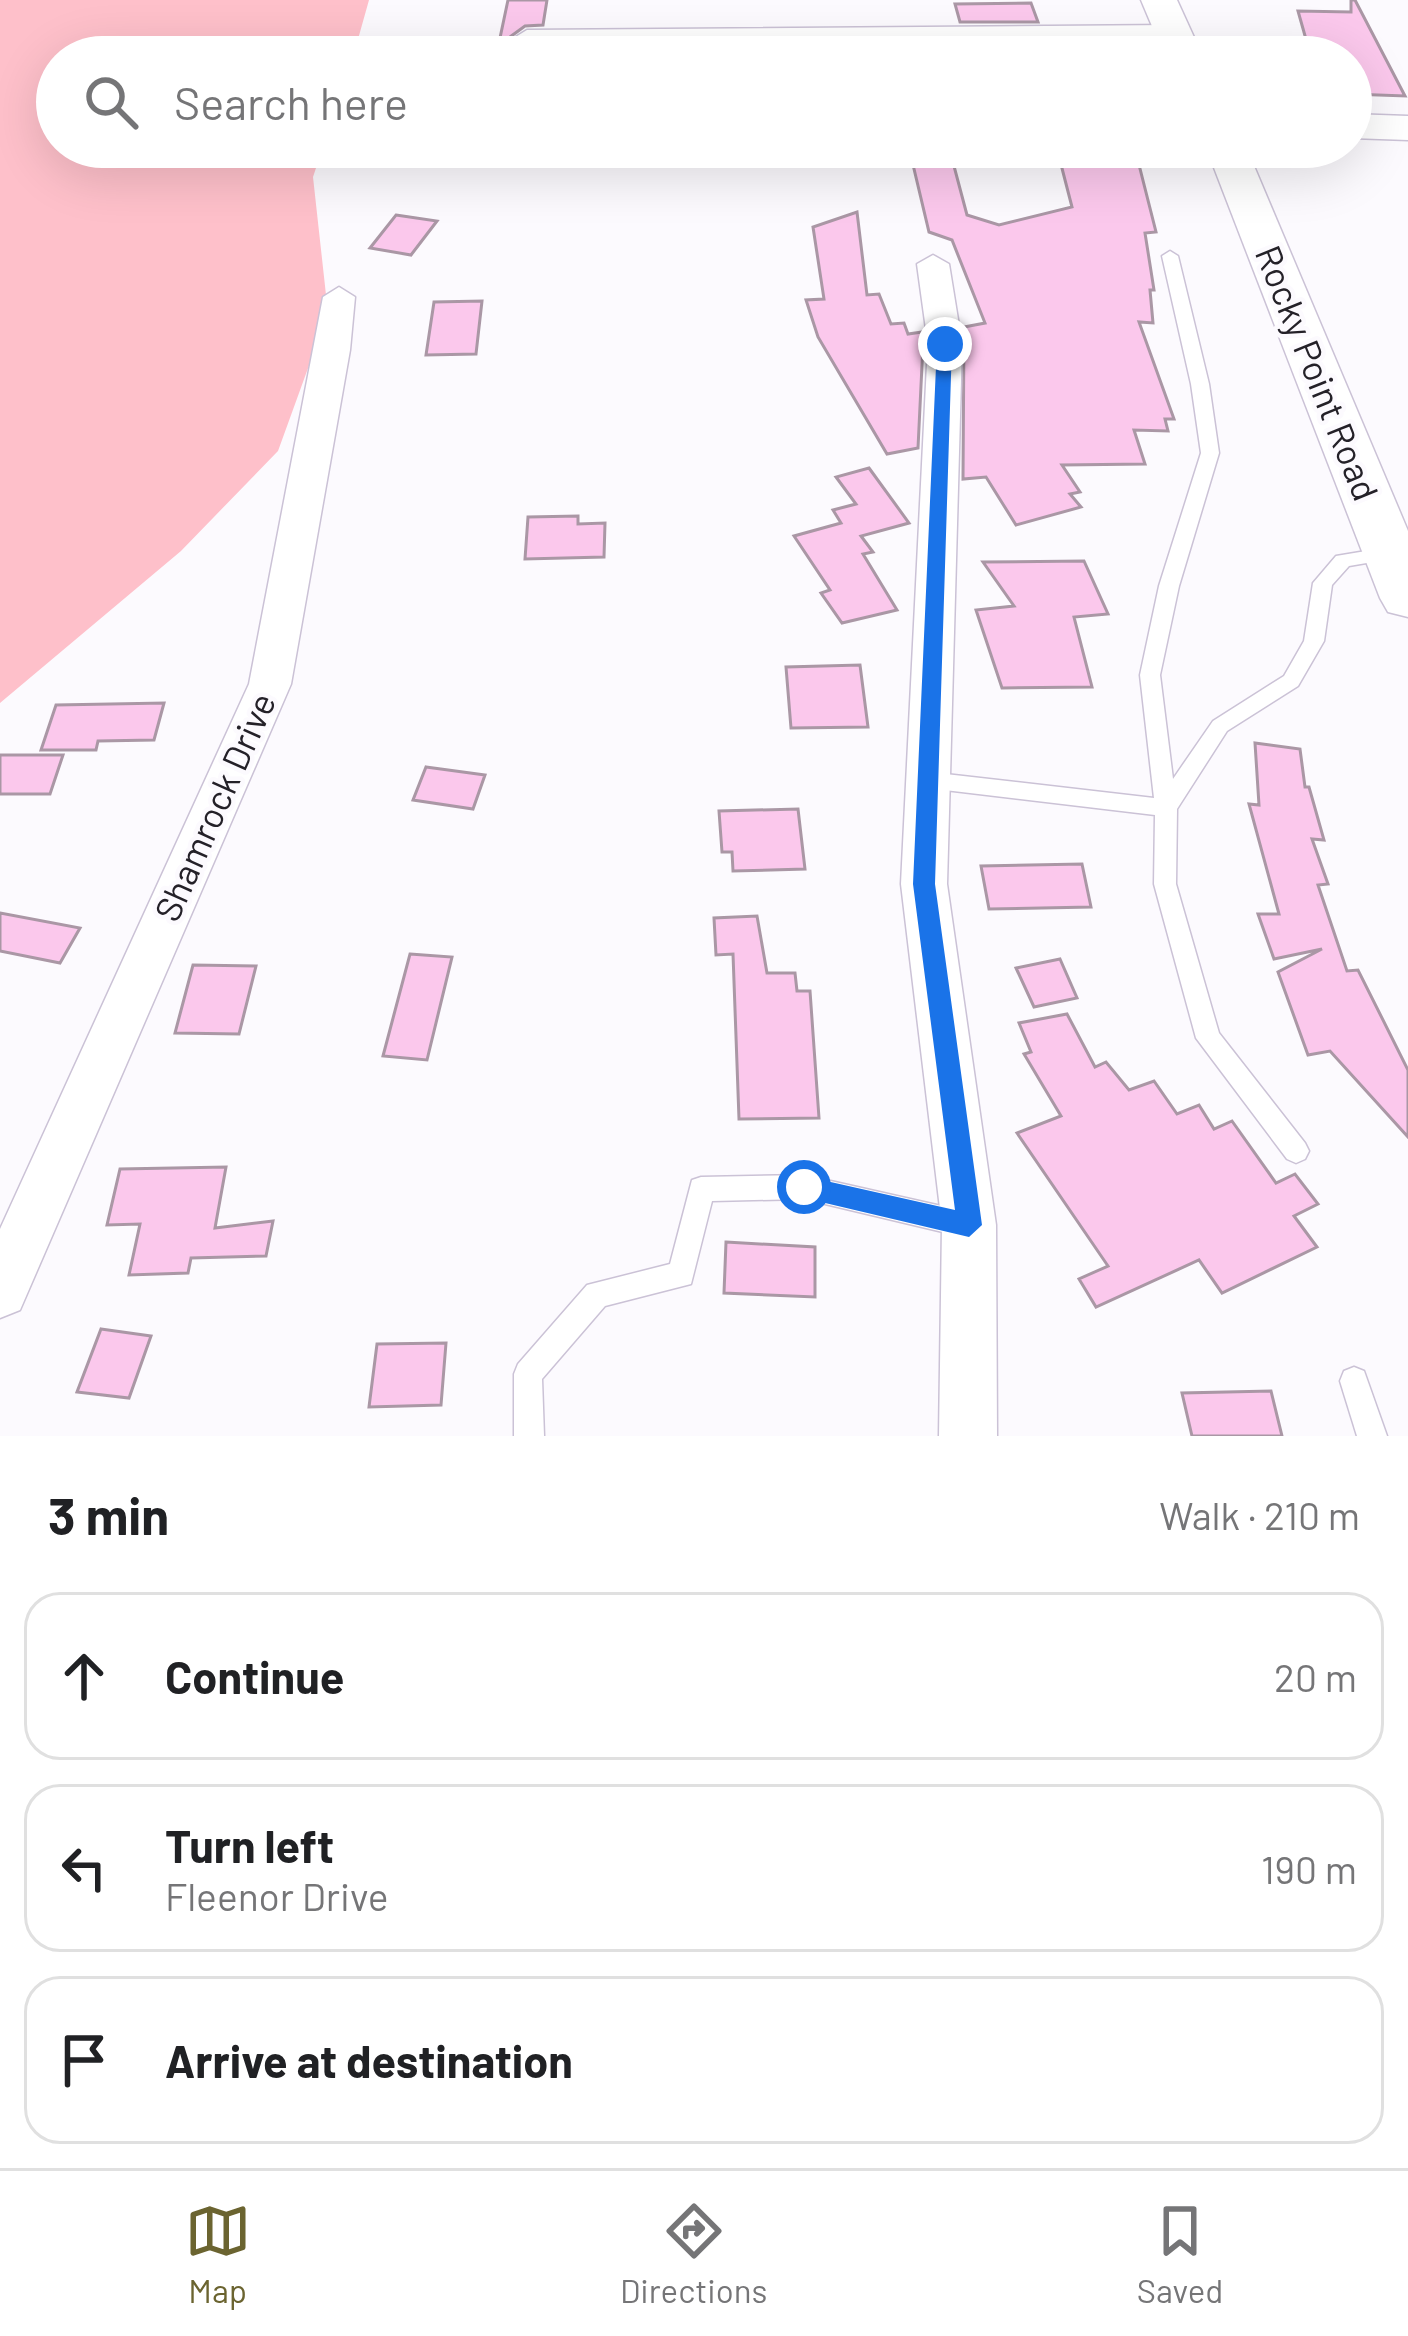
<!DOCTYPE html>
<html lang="en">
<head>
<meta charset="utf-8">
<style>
  body { margin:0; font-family:Barlow,sans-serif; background:#f2f2f2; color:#202124 }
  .stop { position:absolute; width:36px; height:36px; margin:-27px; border:9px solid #1a73e8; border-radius:50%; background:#fff }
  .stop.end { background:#1a73e8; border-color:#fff; box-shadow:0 3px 12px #0008 }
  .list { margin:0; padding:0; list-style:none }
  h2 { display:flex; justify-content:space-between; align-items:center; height:156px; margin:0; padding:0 48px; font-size:51px }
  h2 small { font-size:39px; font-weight:400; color:#757577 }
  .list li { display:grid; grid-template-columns:78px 1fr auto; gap:36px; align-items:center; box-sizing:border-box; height:168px; margin:0 24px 24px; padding:0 24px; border:3px solid #e0e0e0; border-radius:36px }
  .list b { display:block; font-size:45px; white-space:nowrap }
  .list p { margin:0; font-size:39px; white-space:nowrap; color:#757577 }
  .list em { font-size:39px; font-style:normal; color:#757577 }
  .icon { flex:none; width:66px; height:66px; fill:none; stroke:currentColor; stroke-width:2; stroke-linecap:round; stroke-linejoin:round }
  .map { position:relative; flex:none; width:1408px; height:1436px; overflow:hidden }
  .search { position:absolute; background:#fff; box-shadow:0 12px 48px #0002; left:36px; right:36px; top:36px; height:132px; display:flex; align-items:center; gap:30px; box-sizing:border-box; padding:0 42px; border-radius:66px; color:#757577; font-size:45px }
  .sheet { height:732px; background:#fff }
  nav { display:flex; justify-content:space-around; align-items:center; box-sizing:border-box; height:168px; border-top:3px solid #e0e0e0; background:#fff; font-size:33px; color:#757577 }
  nav a { display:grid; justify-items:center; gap:6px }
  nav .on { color:#6b6430 }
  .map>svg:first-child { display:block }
  .green { fill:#fec0ca }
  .building { fill:#fbc8ec; stroke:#aa97a5; stroke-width:3 }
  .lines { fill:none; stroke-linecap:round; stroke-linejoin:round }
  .lane-casing { stroke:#cbc2d6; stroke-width:3 }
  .street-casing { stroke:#cbc2d6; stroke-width:3 }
  .secondary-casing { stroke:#cbc2d6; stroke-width:3 }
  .lane { fill:#fff; fill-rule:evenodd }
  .street { fill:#fff; fill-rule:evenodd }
  .secondary { fill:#fff; fill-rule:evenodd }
  .route { fill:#1a73e8 }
  .labels { text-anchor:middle; stroke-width:9; stroke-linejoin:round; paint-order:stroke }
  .street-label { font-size:36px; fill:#242128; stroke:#fcfafe }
</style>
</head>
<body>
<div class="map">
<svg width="1408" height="1436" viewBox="0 0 1408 1436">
  <rect width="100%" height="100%" fill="#fcfafe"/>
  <polygon class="green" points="0,0 369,0 353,57 57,57 57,147 323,147 313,177 328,313 278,451 181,551 0,703"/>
  <g class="building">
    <polygon points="508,0 547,0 543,25 525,26 510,37 525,50 539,50 538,57 496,57"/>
    <polygon points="1351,0 1355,0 1405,96 1351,94 1351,57 1311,57 1298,11 1351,12"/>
    <polygon points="1031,3 1038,22 960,22 955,4"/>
    <polygon points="1046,44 1050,57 970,57 967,45"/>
    <polygon points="1057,149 1135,149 1156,232 1145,233 1154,290 1150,290 1153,323 1139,322 1174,419 1165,419 1168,431 1134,430 1145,464 1062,465 1080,492 1070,494 1081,507 1016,525 986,477 963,479 964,327 985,323 952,240 929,232 910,152 950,151 967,215 999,225 1072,207"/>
    <polygon points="857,212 867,295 879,294 891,324 904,323 908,334 922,332 923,344 918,448 887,454 818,337 806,300 824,299 813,227"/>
    <polygon points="396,215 437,221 411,255 370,248"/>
    <polygon points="482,301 476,354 426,355 434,302"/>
    <polygon points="869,468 909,523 861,536 873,552 863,554 897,610 842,623 821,593 830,590 794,536 841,523 833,510 856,504 836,477"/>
    <polygon points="578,516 578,524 605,523 604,557 525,559 528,517"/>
    <polygon points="1084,561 1108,614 1074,617 1092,687 1002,688 976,610 1014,606 983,562"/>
    <polygon points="860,665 868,727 791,728 786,667"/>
    <polygon points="164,703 154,740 98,741 96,750 41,750 56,705"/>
    <polygon points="1255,743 1300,749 1305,787 1309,787 1324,840 1312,839 1328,884 1318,885 1347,971 1358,970 1408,1070 1408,1137 1330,1051 1308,1055 1278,972 1322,949 1274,959 1258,914 1279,914 1249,804 1259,805"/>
    <polygon points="0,755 63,755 50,794 0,794"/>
    <polygon points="426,767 485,775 473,809 413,800"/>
    <polygon points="798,809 805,869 733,871 732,852 722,852 719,811"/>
    <polygon points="1082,864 1091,907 989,909 981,866"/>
    <polygon points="0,913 80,928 60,963 0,951"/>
    <polygon points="757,916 767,973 795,973 797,991 810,991 819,1118 739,1119 733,954 716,955 714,918"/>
    <polygon points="410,954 452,957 427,1060 383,1056"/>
    <polygon points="1060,959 1077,998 1034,1007 1016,968"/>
    <polygon points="193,965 256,966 239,1034 175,1033"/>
    <polygon points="1067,1014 1095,1067 1106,1062 1129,1090 1154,1081 1177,1114 1199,1105 1214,1129 1232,1121 1276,1183 1295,1174 1318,1204 1294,1216 1317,1247 1222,1293 1199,1260 1096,1307 1079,1279 1108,1266 1017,1133 1061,1116 1024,1054 1031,1052 1019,1023"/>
    <polygon points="226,1167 215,1228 273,1221 266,1256 191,1258 188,1273 129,1275 140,1224 107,1225 120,1169"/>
    <polygon points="726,1242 815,1247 815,1297 724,1293"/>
    <polygon points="101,1329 151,1336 129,1398 77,1392"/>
    <polygon points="446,1343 441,1405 369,1407 377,1344"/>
    <polygon points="1271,1391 1282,1436 1192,1436 1182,1393"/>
  </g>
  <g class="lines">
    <defs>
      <g id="lane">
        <polygon points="1170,251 1178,256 1209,384 1219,453 1179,586 1160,675 1173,779 1213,721 1284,676 1304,641 1313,583 1336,556 1390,547 1400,553 1390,559 1349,566 1332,585 1324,641 1298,686 1227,731 1177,809 1176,884 1219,1033 1305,1143 1309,1151 1305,1159 1296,1163 1287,1159 1196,1038 1154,884 1155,815 928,788 920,786 917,780 920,774 928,772 1154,798 1140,675 1159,586 1201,453 1191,384 1162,256"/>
        <polygon points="804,1175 968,1212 978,1216 981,1225 978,1234 968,1238 804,1199 712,1201 691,1284 605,1306 542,1379 544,1436 514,1436 514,1374 518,1364 587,1285 670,1264 692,1180 701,1177"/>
        <polygon points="1354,1367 1364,1371 1387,1436 1357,1436 1340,1381 1344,1371"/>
      </g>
      <g id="street">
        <polygon points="1173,25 1182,28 1186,33 1182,38 527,46 514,38 527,30"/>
        <polygon points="933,255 949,264 962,344 947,884 996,1225 997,1436 939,1436 942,1225 901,884 928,344 917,264"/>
        <polygon points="339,287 355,297 350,350 291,684 20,1310 0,1318 0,1229 249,684 323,297"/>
      </g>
      <g id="secondary">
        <polygon points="1141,0 1177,0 1203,57 1165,57"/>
        <polygon points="1351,114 1408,116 1408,140 1351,138"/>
        <polygon points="1206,147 1246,147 1408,531 1408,617 1388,612 1380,598"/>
      </g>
    </defs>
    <use href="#lane" class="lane-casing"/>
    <use href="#street" class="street-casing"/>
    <use href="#secondary" class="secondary-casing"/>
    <use href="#lane" class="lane"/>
    <use href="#street" class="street"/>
    <use href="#secondary" class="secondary"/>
  </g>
  <polygon class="route" points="945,340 952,344 935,884 982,1225 969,1237 804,1198 792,1187 804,1176 955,1210 913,884 937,344"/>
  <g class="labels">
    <g class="street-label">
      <text transform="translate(1317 373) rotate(68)" y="13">Rocky Point Road</text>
      <text transform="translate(215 807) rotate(-66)" y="13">Shamrock Drive</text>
    </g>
  </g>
</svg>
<div class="stop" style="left:804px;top:1187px"></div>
<div class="stop end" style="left:945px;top:344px"></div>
<div class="search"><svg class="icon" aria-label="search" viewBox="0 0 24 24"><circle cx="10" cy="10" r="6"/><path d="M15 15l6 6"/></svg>Search here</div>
</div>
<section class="sheet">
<h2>3 min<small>Walk · 210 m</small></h2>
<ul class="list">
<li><svg class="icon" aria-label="ahead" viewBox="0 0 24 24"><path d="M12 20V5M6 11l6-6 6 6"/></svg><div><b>Continue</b></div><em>20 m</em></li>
<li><svg class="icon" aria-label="left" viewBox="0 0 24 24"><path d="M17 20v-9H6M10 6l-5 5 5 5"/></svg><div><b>Turn left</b><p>Fleenor Drive</p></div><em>190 m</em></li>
<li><svg class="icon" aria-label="arrive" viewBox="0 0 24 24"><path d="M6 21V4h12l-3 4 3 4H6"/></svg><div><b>Arrive at destination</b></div></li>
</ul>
</section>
<nav>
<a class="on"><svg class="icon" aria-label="map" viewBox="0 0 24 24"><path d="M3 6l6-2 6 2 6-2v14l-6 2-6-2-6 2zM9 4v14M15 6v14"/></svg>Map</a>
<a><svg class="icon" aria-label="directions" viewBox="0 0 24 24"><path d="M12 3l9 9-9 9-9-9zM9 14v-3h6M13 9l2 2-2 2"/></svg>Directions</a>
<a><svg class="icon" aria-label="saved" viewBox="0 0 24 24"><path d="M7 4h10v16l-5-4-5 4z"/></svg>Saved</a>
</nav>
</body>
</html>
